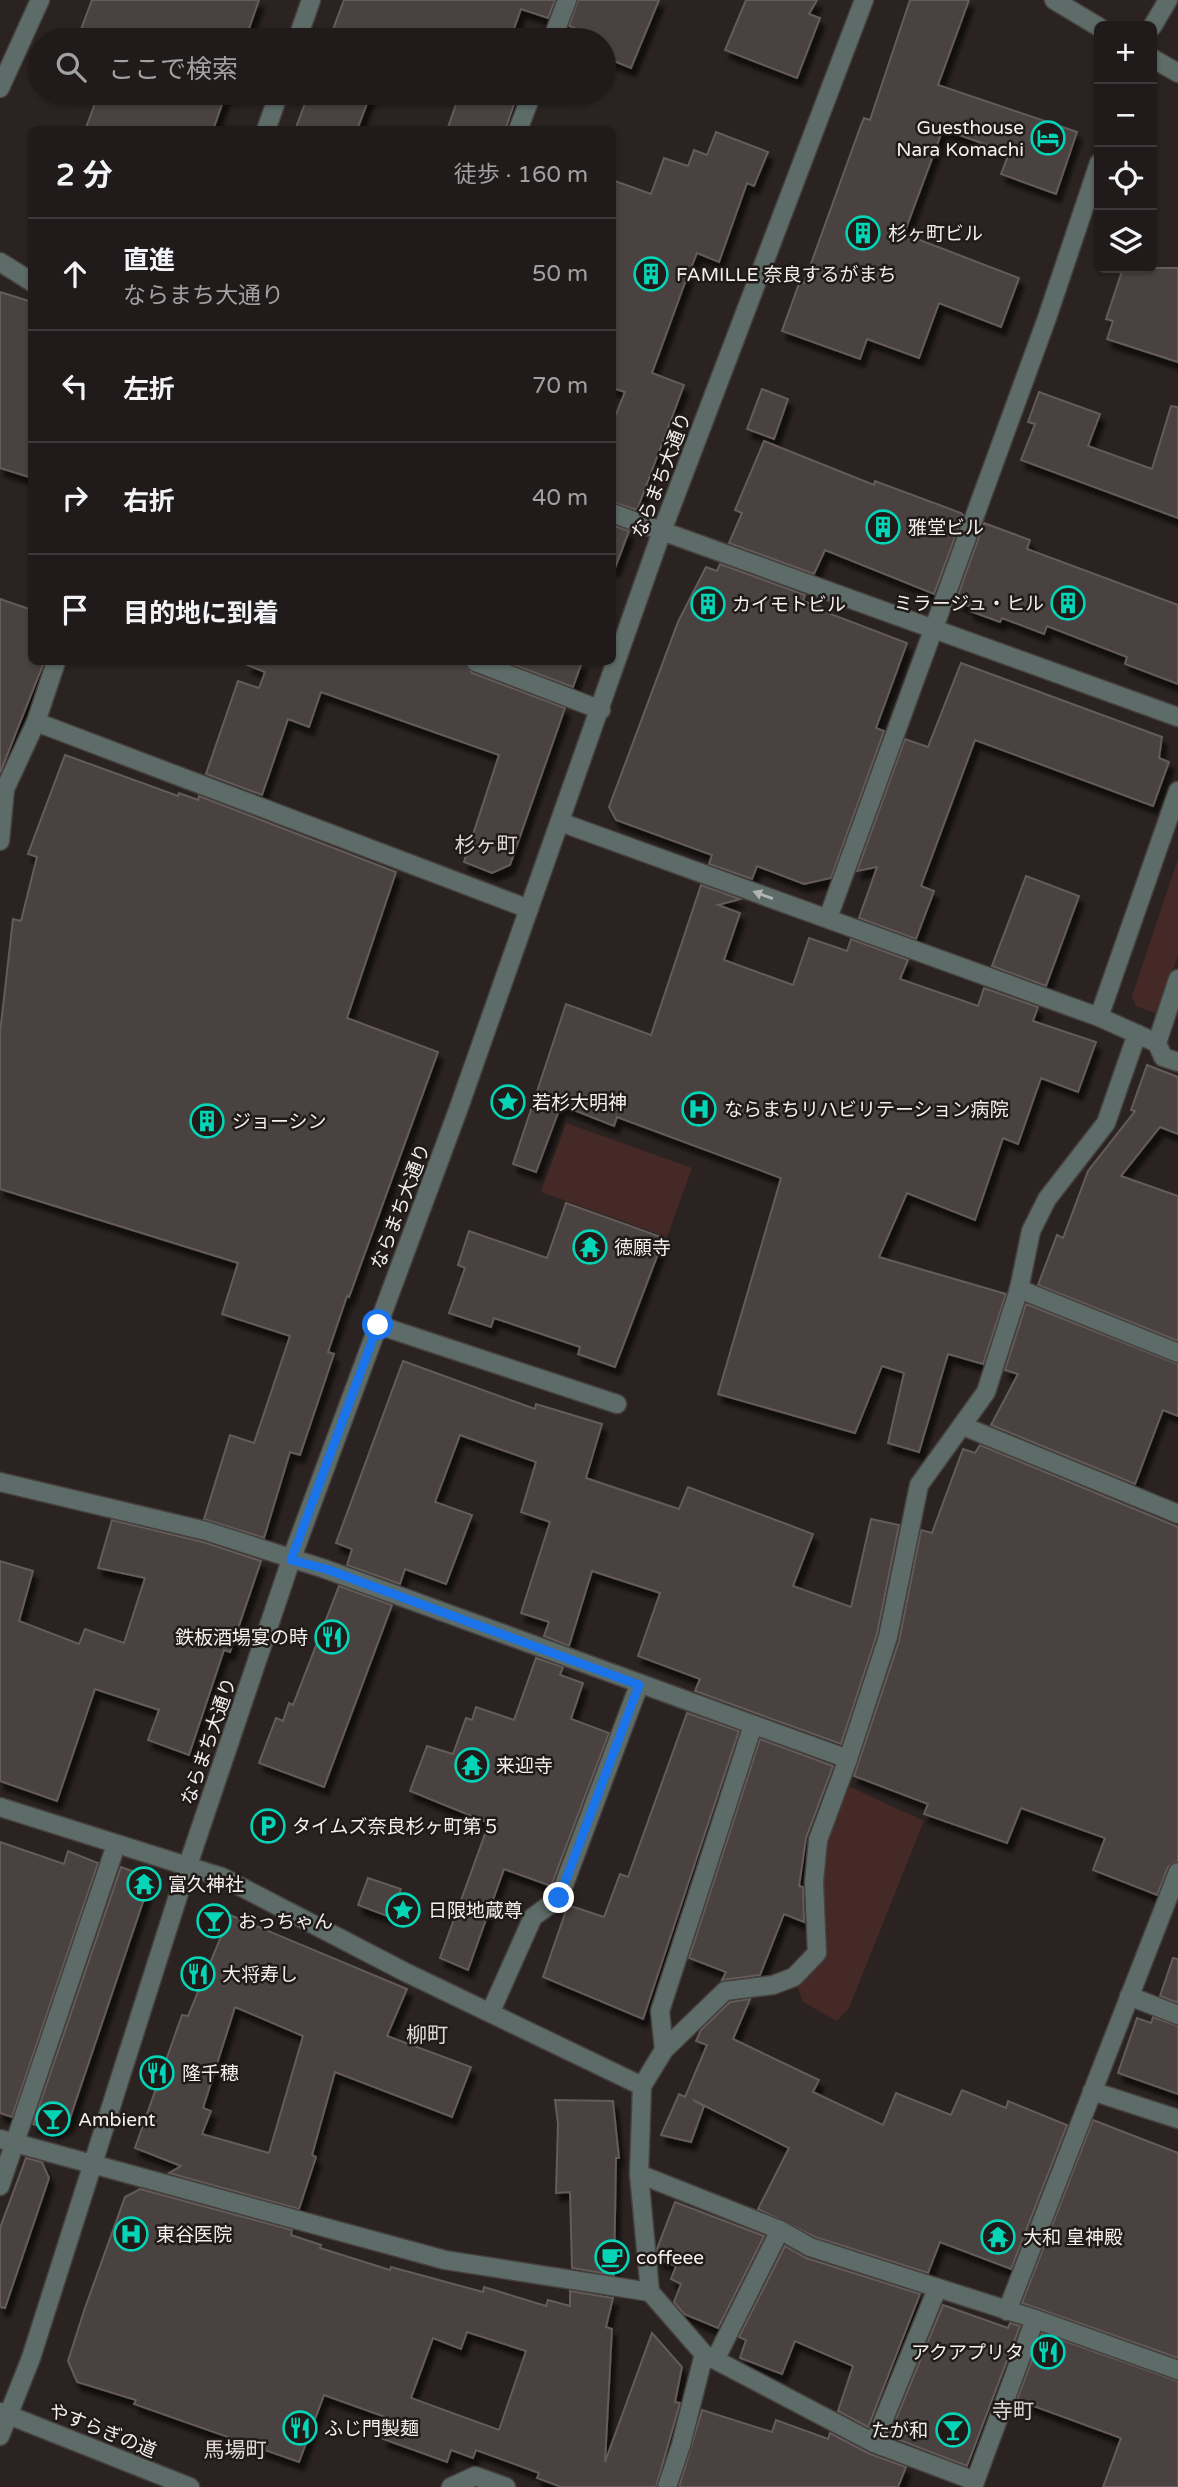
<!DOCTYPE html>
<html lang="ja">
<head>
<meta charset="utf-8">
<style>
  body { margin:0; font-family:"Varela Round","Noto Sans JP",sans-serif; background:#282323; color:#f1f3f6 }
  .controls { position:absolute; right:21px; top:21px; display:grid; overflow:hidden; border-radius:10px; box-shadow:0 2px 5px #0004 }
  .controls button { width:63px; height:63px; display:grid; place-items:center; padding:0; border:0; border-bottom:2px solid #3d3839; background:#201a1a; color:#f1f3f6; font:35px sans-serif }
  .stop { position:absolute; width:21px; height:21px; margin:-16px; border:5px solid #1a73e8; border-radius:50%; background:#fff }
  .stop.end { background:#1a73e8; border-color:#fff; box-shadow:0 2px 7px #0008 }
  .list { margin:0; padding:0; list-style:none }
  h2 { display:flex; justify-content:space-between; align-items:center; height:91px; margin:0; padding:0 28px; font-size:30px }
  h2 small { font-size:23px; font-weight:400; color:#a2a1a2 }
  .list li { display:grid; grid-template-columns:46px 1fr auto; gap:21px; align-items:center; box-sizing:border-box; height:112px; padding:0 28px; border-top:2px solid #3d3839 }
  .list b { display:block; font-size:26px; white-space:nowrap }
  .list p { margin:0; font-size:23px; white-space:nowrap; color:#a2a1a2 }
  .list em { font-size:23px; font-style:normal; color:#a2a1a2 }
  .icon { flex:none; width:38px; height:38px; fill:none; stroke:currentColor; stroke-width:2; stroke-linecap:round; stroke-linejoin:round }
  .map { position:relative; flex:none; width:1178px; height:2487px; overflow:hidden }
  .search { position:absolute; background:#201a1a; box-shadow:0 2px 5px #0004; left:28px; top:28px; width:588px; height:77px; display:flex; align-items:center; gap:18px; box-sizing:border-box; padding:0 24px; border-radius:38px; color:#a2a1a2; font-size:26px }
  .panel { position:absolute; background:#201a1a; box-shadow:0 2px 5px #0004; left:28px; top:126px; width:588px; height:539px; border-radius:10px }
  .map>svg:first-child { display:block }
  .green { fill:#452926 }
  .building { fill:#4a4241; stroke:#635b5a; stroke-width:2; fill-rule:evenodd; filter:url(#shadow) }
  .lines { fill:none; stroke-linecap:round; stroke-linejoin:round }
  .minor-casing { stroke:#46403f; stroke-width:21 }
  .minor { stroke:#5d6c68; stroke-width:18 }
  .oneway { fill:#b0b4b2 }
  .route { stroke:#1a73e8; stroke-width:9 }
  .labels { text-anchor:middle; stroke-width:5; stroke-linejoin:round; paint-order:stroke }
  .poi-label { font-size:19px; fill:#f4efef; stroke:#201a19; text-anchor:start }
  .street-label { font-size:19px; fill:#f4efef; stroke:#201a19 }
  .neighbourhood-label { font-size:21px; fill:#e1d8d6; stroke:#201a19 }
</style>
</head>
<body>
<div class="map">
<svg width="1178" height="2487" viewBox="0 0 1178 2487">
  <defs>
    <filter id="shadow"><feDropShadow dx="4.5" dy="8" stdDeviation="2" flood-color="#0009"/></filter>
  </defs>
  <rect width="100%" height="100%" fill="#2a2322"/>
  <g class="green">
    <polygon points="1178,859 1178,955 1158,1014 1136,1006 1132,996"/>
    <polygon points="566,1123 692,1168 667,1237 541,1192"/>
    <polygon points="839,1782 924,1821 849,2008 837,2021 803,2002 794,1977 817,1953 814,1882"/>
  </g>
  <g class="building">
    <polygon points="92,0 259,0 245,40 77,40"/>
    <polygon points="344,0 555,0 548,18 521,9 510,40 438,40 417,32 414,40 329,40"/>
    <polygon points="578,0 659,0 631,68 604,57 604,40 576,40 580,30 569,26"/>
    <polygon points="746,0 817,0 809,14 820,18 797,78 725,50"/>
    <polygon points="910,0 969,0 938,85 1077,132 1056,194 1001,174 1009,153 943,129 904,234 1019,278 1001,327 939,303 919,358 867,339 860,359 782,331 800,281 804,283 861,125 864,118 870,120"/>
    <polygon points="99,93 226,93 213,130 85,130"/>
    <polygon points="309,93 371,93 357,130 295,130"/>
    <polygon points="460,93 518,93 505,130 447,130"/>
    <polygon points="716,132 768,152 754,186 747,183 719,262 697,253 683,288 652,373 684,385 637,510 612,502 612,424 625,392 612,388 612,180 651,194 664,158 688,166 694,150 707,155"/>
    <polygon points="1123,268 1178,268 1178,362 1107,339 1113,321 1106,319"/>
    <polygon points="0,292 32,302 32,478 0,468"/>
    <polygon points="762,389 788,399 774,439 747,429"/>
    <polygon points="1039,392 1100,414 1088,446 1152,469 1171,406 1178,407 1178,518 1021,460 1035,424 1028,422"/>
    <polygon points="764,441 874,485 875,481 961,513 963,515 934,594 825,550 814,574 729,543 742,513 735,510"/>
    <polygon points="984,523 1030,540 1027,549 1178,605 1178,684 1125,664 1127,657 1047,626 1044,634 1002,618 1000,622 970,611 971,607 956,601"/>
    <polygon points="612,525 629,531 615,568 612,568"/>
    <polygon points="720,564 805,595 803,601 821,607 820,610 907,643 876,728 884,731 831,878 804,884 757,866 752,879 709,864 712,855 616,820 609,807 678,622 706,567 717,571"/>
    <polygon points="0,599 32,610 32,662 44,662 0,773"/>
    <polygon points="248,662 465,662 472,673 565,708 510,865 492,873 464,862 499,755 321,692 309,727 288,719 262,795 206,774 238,681 259,688 265,672 247,665"/>
    <polygon points="506,662 582,662 573,687"/>
    <polygon points="961,663 1162,737 1159,758 1169,762 1153,806 975,740 921,886 934,891 916,939 859,918 877,867 857,871 905,739 928,747"/>
    <polygon points="65,755 178,796 179,793 198,800 199,796 396,872 347,1018 438,1052 349,1297 347,1296 328,1352 334,1354 300,1455 290,1452 264,1538 204,1519 230,1435 254,1443 290,1336 222,1314 238,1263 0,1189 0,1033 13,919 21,921 37,857 28,854"/>
    <polygon points="1026,876 1079,896 1046,986 992,966"/>
    <polygon points="701,885 740,899 718,905 740,913 724,960 793,985 809,938 847,951 851,939 908,960 900,979 978,1006 984,988 1038,1007 1033,1021 1096,1042 1078,1092 1041,1078 1018,1144 1003,1138 975,1220 907,1193 879,1257 1006,1294 983,1364 948,1354 919,1452 888,1443 904,1373 882,1366 855,1433 718,1394 781,1178 617,1117 614,1126 561,1105 536,1172 513,1164 566,1004 651,1035"/>
    <polygon points="1147,1065 1178,1077 1178,1134 1160,1127 1121,1176 1178,1196 1178,1341 1038,1285 1057,1235 1063,1238 1088,1171 1135,1111 1131,1110"/>
    <polygon points="566,1203 664,1238 615,1367 578,1354 580,1347 494,1318 491,1327 449,1313 465,1268 458,1265 469,1231 547,1258"/>
    <polygon points="1026,1304 1178,1364 1178,1416 1163,1410 1135,1484 991,1425 1018,1374 1005,1370"/>
    <polygon points="403,1361 535,1409 536,1404 602,1424 586,1478 679,1509 688,1487 813,1534 793,1586 851,1607 871,1519 899,1525 877,1634 841,1744 695,1691 700,1679 638,1656 660,1593 592,1571 569,1646 544,1636 549,1622 521,1613 550,1522 521,1512 536,1462 460,1435 435,1502 472,1515 446,1584 405,1569 400,1584 347,1565 352,1549 336,1543"/>
    <polygon points="980,1445 1178,1527 1178,1861 1168,1867 1157,1895 1093,1870 1105,1838 1021,1808 1007,1843 924,1814 928,1804 854,1776 899,1641 921,1530 932,1533 963,1449 975,1453"/>
    <polygon points="112,1520 203,1542 261,1561 230,1652 224,1650 189,1755 148,1740 159,1710 95,1689 57,1801 0,1781 0,1561 33,1571 19,1621 79,1644 85,1629 124,1643 145,1578 98,1568"/>
    <polygon points="339,1586 392,1605 324,1787 259,1763 276,1718 283,1721 289,1703 293,1705"/>
    <polygon points="536,1658 563,1667 560,1675 583,1683 571,1719 609,1733 551,1886 504,1869 468,1970 440,1958 489,1823 410,1791 427,1746 453,1754 466,1718 472,1720 476,1707 514,1720"/>
    <polygon points="687,1713 739,1731 643,2019 543,1977 568,1905 604,1917 620,1874 628,1877"/>
    <polygon points="760,1739 833,1766 806,1838 799,1886 803,1887 804,1922 784,1914 760,1975 722,1980 726,1972 689,1958"/>
    <polygon points="0,1842 64,1864 68,1851 98,1863 12,2117 0,2113"/>
    <polygon points="121,1867 151,1878 68,2124 55,2131 33,2124"/>
    <polygon points="368,1878 401,1889 390,1917 358,1905"/>
    <path d="M230,1915L407,1989L387,2036L471,2067L452,2117L335,2072L312,2155L316,2157L299,2209L169,2173L181,2166L135,2148L182,2015L188,2016ZM235,2007L303,2036L269,2153L202,2134L211,2111L203,2108Z"/>
    <polygon points="1173,1958 1178,1959 1178,2003 1160,1996"/>
    <polygon points="750,1999 733,2039 819,2080 813,2092 883,2125 896,2093 951,2115 962,2090 1006,2108 1008,2101 1067,2125 1011,2269 940,2242 928,2273 815,2237 758,2209 789,2148 693,2100 704,2106 691,2142 661,2135 679,2094 685,2097 707,2045 696,2041 701,2030 730,2002"/>
    <polygon points="1153,2017 1178,2026 1178,2094 1118,2073 1137,2018 1151,2023"/>
    <polygon points="555,2100 613,2101 619,2158 616,2158 614,2275 572,2268 570,2192 556,2193 558,2124"/>
    <polygon points="1093,2120 1178,2153 1178,2358 1022,2303"/>
    <polygon points="26,2158 42,2162 49,2178 5,2308 0,2307 0,2228"/>
    <path d="M140,2189L292,2230L291,2235L321,2245L320,2248L390,2270L391,2267L483,2292L484,2287L546,2306L548,2300L570,2306V2291L613,2298L606,2327L612,2329L605,2462L652,2333L682,2367L675,2402L680,2403L656,2487H561L537,2478L539,2473L476,2450L473,2458L451,2450L447,2462L383,2439L391,2419L324,2395L299,2462L134,2404L136,2400L77,2382L68,2361L85,2308L125,2197ZM467,2332L526,2351L499,2430L411,2398L433,2338L461,2349Z"/>
    <polygon points="675,2202 764,2236 718,2328 684,2314 674,2302 681,2284 671,2279 676,2266 658,2259 657,2249"/>
    <polygon points="785,2246 806,2258 920,2294 868,2427 838,2411 853,2366 795,2341 782,2374 740,2358 746,2340 739,2337"/>
    <polygon points="943,2305 1008,2328 1010,2323 1020,2326 967,2466 889,2436"/>
    <polygon points="1042,2333 1178,2381 1178,2487 1103,2487 1121,2438 1017,2400"/>
    <polygon points="702,2410 772,2432 776,2420 828,2439 830,2433 870,2454 906,2467 898,2487 679,2487"/>
  </g>
  <g class="lines">
    <defs>
      <g id="minor">
        <polyline points="1054,0 1099,27"/>
        <polyline points="1152,27 1168,0"/>
        <polyline points="297,40 311,0"/>
        <polyline points="552,40 567,0"/>
        <polyline points="1152,58 1178,73"/>
        <polyline points="0,88 40,0"/>
        <polyline points="266,130 279,93"/>
        <polyline points="518,130 532,93"/>
        <polyline points="0,262 32,282"/>
        <polyline points="612,513 1178,717"/>
        <polyline points="476,662 601,710"/>
        <polyline points="36,722 529,909"/>
        <polyline points="560,822 1099,1017 1157,1043 1163,1057 1178,1062"/>
        <polyline points="0,841 5,789 36,722 56,662"/>
        <polyline points="828,918 1047,318 1099,163"/>
        <polyline points="1099,1017 1178,791"/>
        <polyline points="1157,1043 1178,979"/>
        <polyline points="1019,1289 1178,1353"/>
        <polyline points="378,1325 617,1404"/>
        <polyline points="963,1426 1178,1514"/>
        <polyline points="0,1482 206,1531 325,1569 848,1759"/>
        <polyline points="0,1807 222,1877 405,1972 642,2086"/>
        <polyline points="1129,1996 1178,2015"/>
        <polyline points="491,2011 533,1917 559,1898 639,1685"/>
        <polyline points="664,2050 660,2011 753,1725"/>
        <polyline points="1092,2091 1178,2119"/>
        <polyline points="0,2139 445,2260 650,2292"/>
        <polyline points="639,2174 780,2230 810,2247 1035,2319 1178,2370"/>
        <polyline points="0,2186 116,1845"/>
        <polyline points="1007,2311 1178,1872"/>
        <polyline points="704,2354 874,2443 975,2481"/>
        <polyline points="716,2358 780,2230"/>
        <polyline points="1,2412 190,2487"/>
        <polyline points="0,2436 31,2358 187,1868 291,1560 458,1110 662,531 864,0"/>
        <polyline points="874,2443 937,2289"/>
        <polyline points="451,2487 475,2476 506,2487"/>
        <polyline points="667,2487 681,2445 704,2354 650,2292 639,2174 642,2086 664,2050 725,1991 773,1985 794,1977 817,1953 814,1882 818,1840 848,1759 888,1637 919,1485 986,1392 1019,1289 1031,1231 1047,1199 1106,1123 1137,1034"/>
        <polyline points="973,2487 1035,2319"/>
      </g>
    </defs>
    <use href="#minor" class="minor-casing"/>
    <use href="#minor" class="minor"/>
  </g>
  <defs><path id="oneway-solid" d="M-6-.8H1V-3.2L6.5 0L1 3.2V.8H-6Z" transform="scale(1.75)"/></defs>
  <use class="oneway" href="#oneway-solid" transform="translate(763 895) rotate(-160)"/>
  <g class="lines">
    <polyline class="route" points="378,1325 291,1560 326,1569 639,1685 559,1898"/>
  </g>
  <defs>
    <symbol id="hotel-ring" viewBox="-11 -11 22 22"><circle r="9.5" fill="#201a19" stroke="#04d5b6" stroke-width="1.5"/><path d="M-6-4.5h1.5V1H6V5H4.5V3h-9V5H-6ZM-4 0a1.8 1.8 0 1 1 3.6 0ZM.5 0V-2.5h3Q6-2.5 6 0Z" fill="#04d5b6"/></symbol>
    <symbol id="building-ring" viewBox="-11 -11 22 22"><circle r="9.5" fill="#201a19" stroke="#04d5b6" stroke-width="1.5"/><path d="M-4-6H4V6H1V3H-1V6H-4ZM-2.5-4.3h1.7v1.8h-1.7ZM.8-4.3h1.7v1.8H.8ZM-2.5-1h1.7V.8h-1.7ZM.8-1h1.7V.8H.8Z" fill="#04d5b6"/></symbol>
    <symbol id="sight-ring" viewBox="-11 -11 22 22"><circle r="9.5" fill="#201a19" stroke="#04d5b6" stroke-width="1.5"/><path d="M0-6L1.8-2.2L6-1.7L2.9 1.2L3.7 5.4L0 3.3L-3.7 5.4L-2.9 1.2L-6-1.7L-1.8-2.2Z" fill="#04d5b6"/></symbol>
    <symbol id="hospital-ring" viewBox="-11 -11 22 22"><circle r="9.5" fill="#201a19" stroke="#04d5b6" stroke-width="1.5"/><path d="M-5-5h3v3.5h4V-5h3V5h-3V1.5h-4V5h-3Z" fill="#04d5b6"/></symbol>
    <symbol id="temple-ring" viewBox="-11 -11 22 22"><circle r="9.5" fill="#201a19" stroke="#04d5b6" stroke-width="1.5"/><path d="M0-6L5-2H3V0L6.5 2.5H4V6H1.5V3h-3V6H-4V2.5H-6.5L-3 0V-2H-5Z" fill="#04d5b6"/></symbol>
    <symbol id="restaurant-ring" viewBox="-11 -11 22 22"><circle r="9.5" fill="#201a19" stroke="#04d5b6" stroke-width="1.5"/><path d="M-5-6h1v4h1v-4h1v4h1v-4h1v5L-1.5 .5V6h-2V.5L-5-1ZM5-6V6H3V1.5H1.5Q1.5-4 5-6Z" fill="#04d5b6"/></symbol>
    <symbol id="parking-ring" viewBox="-11 -11 22 22"><circle r="9.5" fill="#201a19" stroke="#04d5b6" stroke-width="1.5"/><path d="M-3.5-5.5H1a3.5 3.5 0 0 1 0 7H-1V5.5H-3.5ZM-1-3.4V-.6H.8a1.4 1.4 0 0 0 0-2.8Z" fill="#04d5b6"/></symbol>
    <symbol id="bar-ring" viewBox="-11 -11 22 22"><circle r="9.5" fill="#201a19" stroke="#04d5b6" stroke-width="1.5"/><path d="M-6-5H6L.8 .8V4.5H3.5V6h-7V4.5H-.8V.8Z" fill="#04d5b6"/></symbol>
    <symbol id="cafe-ring" viewBox="-11 -11 22 22"><circle r="9.5" fill="#201a19" stroke="#04d5b6" stroke-width="1.5"/><path d="M-5.5-4.5H6V0H3Q3 3.5 0 3.5H-2.5Q-5.5 3.5-5.5 0ZM3-3.2v2h1.7v-2ZM-6 4.5H4V6H-6Z" fill="#04d5b6"/></symbol>
  </defs>
  <g fill-rule="evenodd">
    <use href="#hotel-ring" x="1029" y="119" width="38" height="38"/>
    <use href="#building-ring" x="844" y="214" width="38" height="38"/>
    <use href="#building-ring" x="632" y="255" width="38" height="38"/>
    <use href="#building-ring" x="864" y="508" width="38" height="38"/>
    <use href="#building-ring" x="1049" y="584" width="38" height="38"/>
    <use href="#building-ring" x="689" y="585" width="38" height="38"/>
    <use href="#sight-ring" x="489" y="1083" width="38" height="38"/>
    <use href="#hospital-ring" x="680" y="1090" width="38" height="38"/>
    <use href="#building-ring" x="188" y="1102" width="38" height="38"/>
    <use href="#temple-ring" x="571" y="1228" width="38" height="38"/>
    <use href="#restaurant-ring" x="313" y="1618" width="38" height="38"/>
    <use href="#temple-ring" x="453" y="1746" width="38" height="38"/>
    <use href="#parking-ring" x="249" y="1807" width="38" height="38"/>
    <use href="#temple-ring" x="125" y="1865" width="38" height="38"/>
    <use href="#sight-ring" x="384" y="1891" width="38" height="38"/>
    <use href="#bar-ring" x="195" y="1902" width="38" height="38"/>
    <use href="#restaurant-ring" x="179" y="1955" width="38" height="38"/>
    <use href="#restaurant-ring" x="138" y="2054" width="38" height="38"/>
    <use href="#bar-ring" x="34" y="2100" width="38" height="38"/>
    <use href="#hospital-ring" x="112" y="2215" width="38" height="38"/>
    <use href="#temple-ring" x="979" y="2218" width="38" height="38"/>
    <use href="#cafe-ring" x="593" y="2238" width="38" height="38"/>
    <use href="#restaurant-ring" x="1029" y="2333" width="38" height="38"/>
    <use href="#restaurant-ring" x="281" y="2409" width="38" height="38"/>
    <use href="#bar-ring" x="934" y="2411" width="38" height="38"/>
  </g>
  <g class="labels">
    <g class="poi-label">
      <text x="1024" y="134" text-anchor="end">Guesthouse<tspan x="1024" dy="22">Nara Komachi</tspan></text>
      <text x="888" y="240">杉ヶ町ビル</text>
      <text x="676" y="281">FAMILLE 奈良するがまち</text>
      <text x="908" y="534">雅堂ビル</text>
      <text x="1044" y="610" text-anchor="end">ミラージュ・ヒル</text>
      <text x="732" y="611">カイモトビル</text>
      <text x="532" y="1109">若杉大明神</text>
      <text x="724" y="1116">ならまちリハビリテーション病院</text>
      <text x="232" y="1128">ジョーシン</text>
      <text x="614" y="1254">徳願寺</text>
      <text x="308" y="1644" text-anchor="end">鉄板酒場宴の時</text>
      <text x="496" y="1772">来迎寺</text>
      <text x="292" y="1833">タイムズ奈良杉ヶ町第５</text>
      <text x="168" y="1891">富久神社</text>
      <text x="428" y="1917">日限地蔵尊</text>
      <text x="238" y="1928">おっちゃん</text>
      <text x="222" y="1981">大将寿し</text>
      <text x="182" y="2080">隆千穂</text>
      <text x="78" y="2126">Ambient</text>
      <text x="156" y="2241">東谷医院</text>
      <text x="1023" y="2244">大和 皇神殿</text>
      <text x="636" y="2264">coffeee</text>
      <text x="1024" y="2359" text-anchor="end">アクアプリタ</text>
      <text x="324" y="2435">ふじ門製麺</text>
      <text x="928" y="2437" text-anchor="end">たが和</text>
    </g>
    <g class="street-label">
      <text transform="translate(661 475) rotate(-69)" y="7">ならまち大通り</text>
      <text transform="translate(400 1206) rotate(-69)" y="7">ならまち大通り</text>
      <text transform="translate(208 1741) rotate(-71)" y="7">ならまち大通り</text>
      <text transform="translate(103 2430) rotate(22)" y="7">やすらぎの道</text>
    </g>
    <g class="neighbourhood-label">
      <text x="486" y="852">杉ヶ町</text>
      <text x="427" y="2042">柳町</text>
      <text x="1013" y="2418">寺町</text>
      <text x="235" y="2457">馬場町</text>
    </g>
  </g>
</svg>
<div class="controls">
<button>+</button>
<button>−</button>
<button><svg class="icon" aria-label="locate" viewBox="0 0 24 24"><circle cx="12" cy="12" r="6"/><path d="M12 2v4M12 18v4M2 12h4M18 12h4"/></svg></button>
<button><svg class="icon" aria-label="layers" viewBox="0 0 24 24"><path d="M12 4l9 5-9 5-9-5zM3 14l9 5 9-5"/></svg></button>
</div>
<div class="stop" style="left:378px;top:1325px"></div>
<div class="stop end" style="left:559px;top:1898px"></div>
<div class="search"><svg class="icon" aria-label="search" viewBox="0 0 24 24"><circle cx="10" cy="10" r="6"/><path d="M15 15l6 6"/></svg>ここで検索</div>
<section class="panel">
<h2>2 分<small>徒歩 · 160 m</small></h2>
<ul class="list">
<li><svg class="icon" aria-label="ahead" viewBox="0 0 24 24"><path d="M12 20V5M6 11l6-6 6 6"/></svg><div><b>直進</b><p>ならまち大通り</p></div><em>50 m</em></li>
<li><svg class="icon" aria-label="left" viewBox="0 0 24 24"><path d="M17 20v-9H6M10 6l-5 5 5 5"/></svg><div><b>左折</b></div><em>70 m</em></li>
<li><svg class="icon" aria-label="right" viewBox="0 0 24 24"><path d="M7 20v-9h11M14 6l5 5-5 5"/></svg><div><b>右折</b></div><em>40 m</em></li>
<li><svg class="icon" aria-label="arrive" viewBox="0 0 24 24"><path d="M6 21V4h12l-3 4 3 4H6"/></svg><div><b>目的地に到着</b></div></li>
</ul>
</section>
</div>
</body>
</html>
